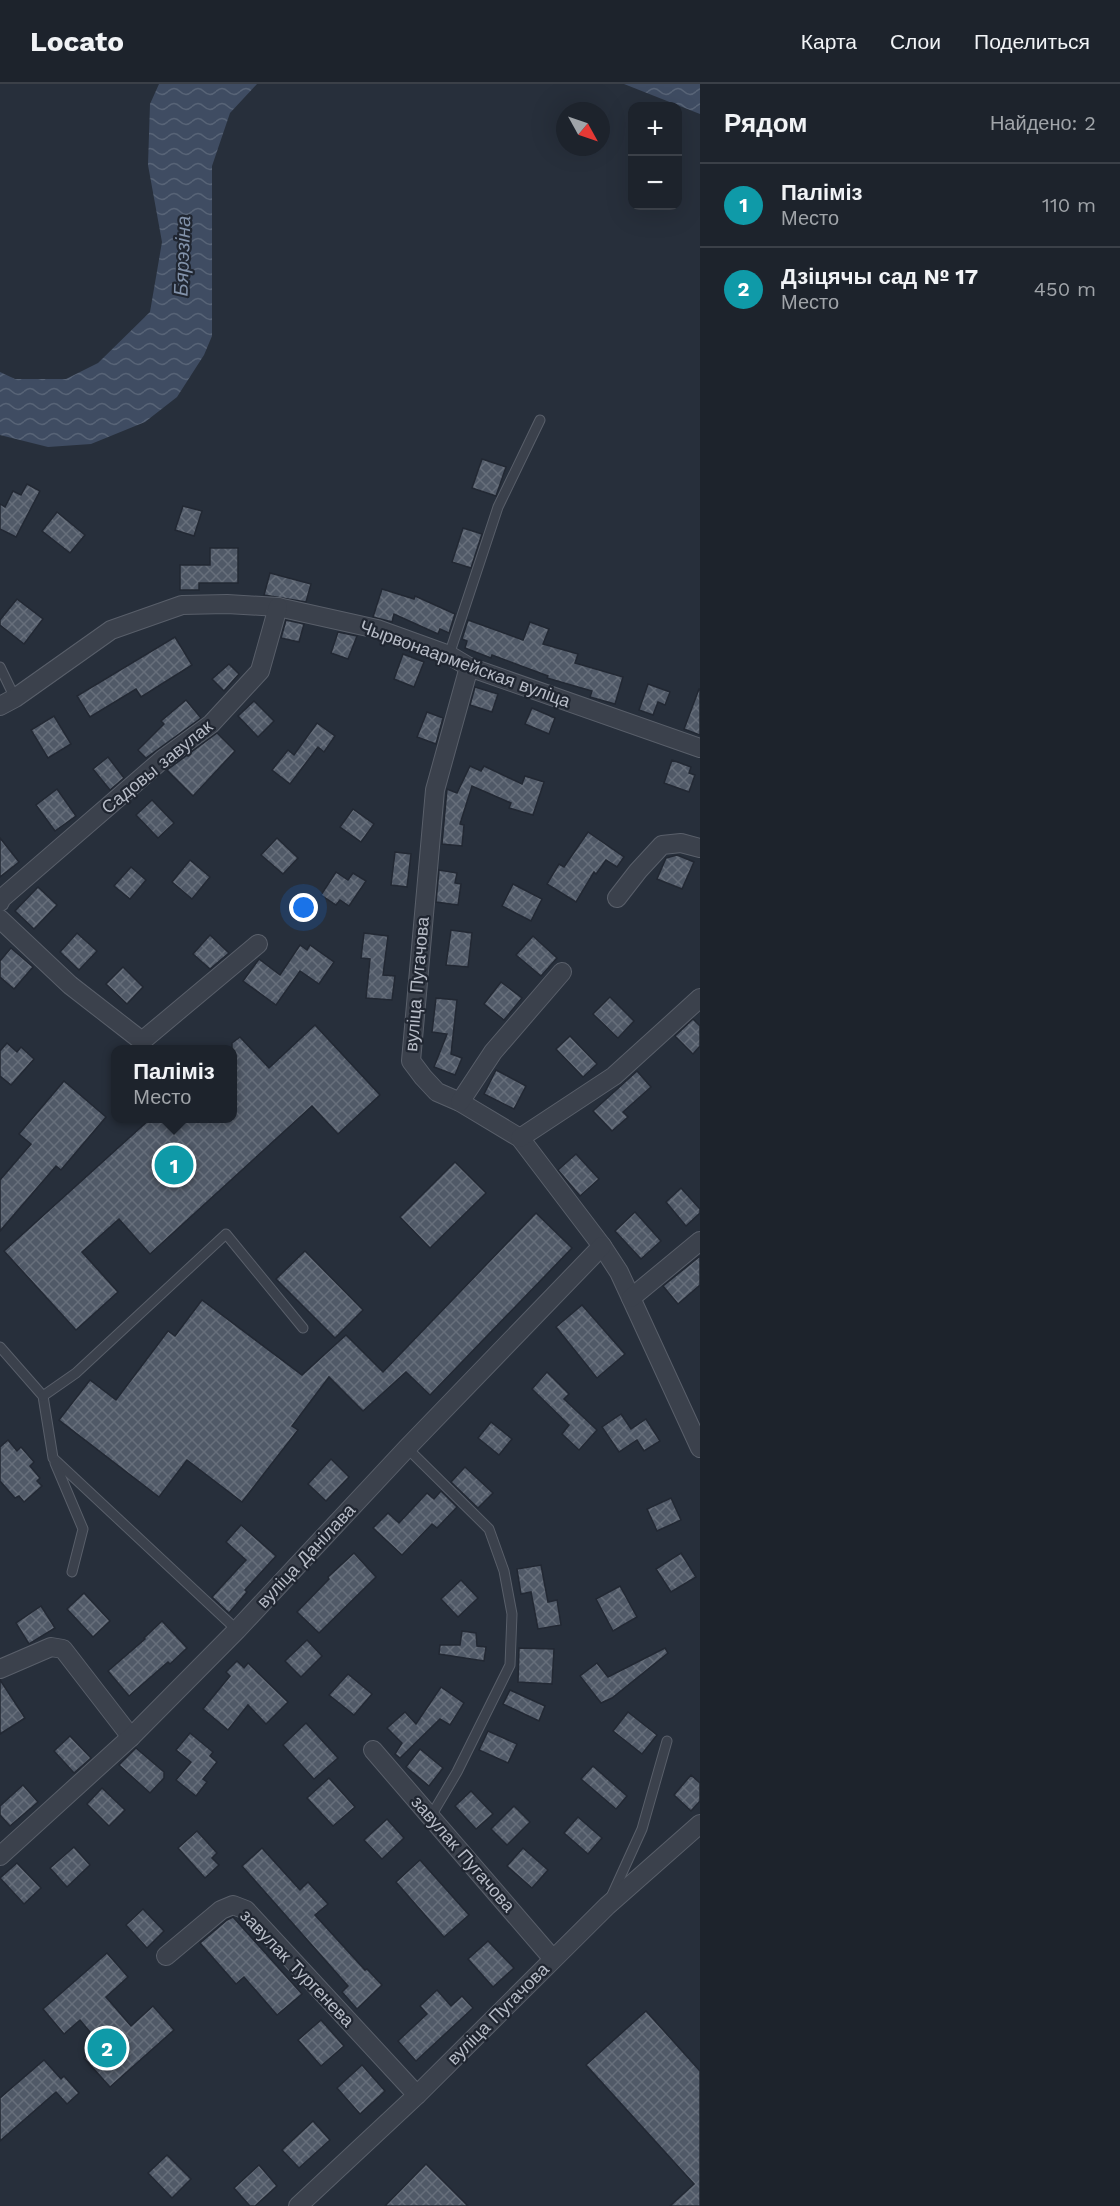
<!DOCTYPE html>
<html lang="ru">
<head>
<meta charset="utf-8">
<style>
  body { margin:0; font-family:"Work Sans",sans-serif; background:#252b34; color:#f1f3f6 }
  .controls { position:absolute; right:18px; top:18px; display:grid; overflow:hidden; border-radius:12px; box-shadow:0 6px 24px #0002 }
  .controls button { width:54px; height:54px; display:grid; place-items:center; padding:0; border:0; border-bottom:2px solid #3b4048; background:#1d232c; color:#f1f3f6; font:30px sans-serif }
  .compass { position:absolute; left:556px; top:18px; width:54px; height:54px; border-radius:50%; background:#1d232c; box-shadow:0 6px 24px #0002; rotate:130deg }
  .you { position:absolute; left:304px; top:824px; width:21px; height:21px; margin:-15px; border:4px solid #fff; border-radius:50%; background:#1a73e8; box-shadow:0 0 0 9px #1a73e833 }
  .badge { display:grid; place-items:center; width:39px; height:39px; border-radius:50%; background:#97b4eb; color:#fff; font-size:20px; font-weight:700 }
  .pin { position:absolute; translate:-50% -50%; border:3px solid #fff; box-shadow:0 2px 6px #0006 }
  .popup { position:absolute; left:111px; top:961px; width:126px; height:78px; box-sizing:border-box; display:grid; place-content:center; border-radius:12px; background:#1d232c; filter:drop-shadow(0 2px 4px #0005); font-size:20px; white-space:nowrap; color:#a0a4a9 }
  .popup b { font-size:22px; color:#f1f3f6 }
  .popup::after { content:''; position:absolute; left:50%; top:100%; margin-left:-12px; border:12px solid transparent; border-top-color:#1d232c }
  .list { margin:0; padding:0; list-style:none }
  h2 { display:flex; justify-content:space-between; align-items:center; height:78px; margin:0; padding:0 24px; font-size:26px }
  h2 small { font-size:20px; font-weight:400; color:#a0a4a9 }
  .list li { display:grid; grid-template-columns:39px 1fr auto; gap:18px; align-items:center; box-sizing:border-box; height:84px; padding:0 24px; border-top:2px solid #3b4048 }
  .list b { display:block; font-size:22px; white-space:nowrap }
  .list p { margin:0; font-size:20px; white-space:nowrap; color:#a0a4a9 }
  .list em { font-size:20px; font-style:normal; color:#a0a4a9 }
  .map { position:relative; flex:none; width:700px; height:2122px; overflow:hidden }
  header { display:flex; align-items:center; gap:36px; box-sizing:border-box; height:84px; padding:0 30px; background:#1d232c; border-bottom:2px solid #3b4048 }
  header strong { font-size:28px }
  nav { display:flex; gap:33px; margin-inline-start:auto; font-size:21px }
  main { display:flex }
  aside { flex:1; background:#1d232c }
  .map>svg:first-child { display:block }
  .water { fill:url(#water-waves) }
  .building { fill:url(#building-cross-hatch); stroke:#222833; stroke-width:1.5 }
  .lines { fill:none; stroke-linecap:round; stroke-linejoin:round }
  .service-casing { stroke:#595f6a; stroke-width:11 }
  .minor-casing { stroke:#595f6a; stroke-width:20 }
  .service { stroke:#3b414c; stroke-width:9 }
  .minor { stroke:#3b414c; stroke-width:18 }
  .labels { text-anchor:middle; stroke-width:4.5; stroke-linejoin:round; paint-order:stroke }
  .street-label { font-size:18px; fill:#b7bcc7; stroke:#202631 }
  .water-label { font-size:20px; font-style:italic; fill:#8292aa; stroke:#202631 }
</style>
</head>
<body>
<header>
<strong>Locato</strong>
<nav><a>Карта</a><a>Слои</a><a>Поделиться</a></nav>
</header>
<main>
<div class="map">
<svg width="700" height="2122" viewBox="0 0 700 2122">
  <defs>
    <pattern id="water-waves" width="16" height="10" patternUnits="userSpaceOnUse" patternTransform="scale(1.5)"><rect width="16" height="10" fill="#3f4c62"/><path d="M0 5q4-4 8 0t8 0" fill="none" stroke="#586477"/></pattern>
    <pattern id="building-cross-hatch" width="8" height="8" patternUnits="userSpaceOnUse" patternTransform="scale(1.5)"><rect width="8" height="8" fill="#505967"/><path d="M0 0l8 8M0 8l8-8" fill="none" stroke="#676f7b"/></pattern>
  </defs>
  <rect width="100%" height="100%" fill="#272f3b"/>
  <g class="water">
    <polygon points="159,0 257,0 230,29 212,82 212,252 204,271 177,313 145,338 91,360 48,363 0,351 0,288 15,295 66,295 98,279 150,228 162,158 148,81 150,20"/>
    <polygon points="624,0 700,0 700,30"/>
  </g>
  <g class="building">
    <polygon points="482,375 506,383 496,412 472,404"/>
    <polygon points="27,400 40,407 16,453 0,445 0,420 5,423 13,407 21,411"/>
    <polygon points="183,422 202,427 194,452 175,446"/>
    <polygon points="57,428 85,451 70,469 42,447"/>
    <polygon points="463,444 482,450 471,484 452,478"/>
    <polygon points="210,464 238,464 238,499 199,499 199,506 180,506 180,481 210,481"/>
    <polygon points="270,489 311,500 306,518 264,511"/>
    <polygon points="382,505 414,515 415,512 455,530 449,549 440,545 438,550 394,530 392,538 373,533"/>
    <polygon points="17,515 43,535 24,560 0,541 0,536"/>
    <polygon points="286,536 304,540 299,558 281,554"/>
    <polygon points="468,536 523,556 530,538 549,545 543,560 578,570 575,579 623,593 615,620 590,613 592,607 547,594 548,592 492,571 491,574 465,564 467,557 462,555"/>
    <polygon points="338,548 357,552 348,575 331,569"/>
    <polygon points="175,553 192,581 141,613 136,605 90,633 77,612"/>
    <polygon points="403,570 424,578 414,603 394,595"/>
    <polygon points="229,580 239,590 224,607 212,595"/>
    <polygon points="648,600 670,608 665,621 658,618 653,631 639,626"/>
    <polygon points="475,603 498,610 492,628 470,621"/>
    <polygon points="699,605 700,605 700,651 684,645"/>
    <polygon points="186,616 201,634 146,674 138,666 164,640 161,637"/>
    <polygon points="254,617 274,637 258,653 238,632"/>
    <polygon points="532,624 555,634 549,650 525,640"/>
    <polygon points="427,628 443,634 436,660 417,653"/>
    <polygon points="54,632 71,660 48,674 31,646"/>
    <polygon points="317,639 335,652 324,668 318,663 290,700 272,686 288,666 294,671"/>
    <polygon points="217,649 235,667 193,712 167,686"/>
    <polygon points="108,673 124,694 110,706 93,685"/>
    <polygon points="672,676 691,683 689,689 695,691 689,708 664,699"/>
    <polygon points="470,682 481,687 484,682 522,700 525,692 544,698 533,731 509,724 511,719 472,702 460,740 464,741 462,762 442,760 447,705 457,709"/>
    <polygon points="57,705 76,732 55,747 36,721"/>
    <polygon points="152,716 174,739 158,754 136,731"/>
    <polygon points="353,725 374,740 361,758 340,743"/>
    <polygon points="588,748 624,773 617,783 606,776 596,790 594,788 576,818 547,800 559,780 564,783"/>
    <polygon points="0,754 19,778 0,793"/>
    <polygon points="277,754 298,774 283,790 261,771"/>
    <polygon points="395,768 411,770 407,803 391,801"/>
    <polygon points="677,771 694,778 682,805 657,795 666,774"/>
    <polygon points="190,776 210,793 192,815 172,798"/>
    <polygon points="131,783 146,796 130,815 114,802"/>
    <polygon points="439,786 457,789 455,799 461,800 458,821 436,818"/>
    <polygon points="336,788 348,796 353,789 366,797 349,822 340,816 336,821 321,811"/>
    <polygon points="513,800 542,815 531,837 502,822"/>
    <polygon points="38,803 57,821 34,845 15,827"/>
    <polygon points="451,846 472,849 468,883 446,881"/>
    <polygon points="77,849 97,867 79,886 60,868"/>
    <polygon points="364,849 388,852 383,891 395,892 392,916 366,914 370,875 361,874"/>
    <polygon points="210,851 229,869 210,885 193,870"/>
    <polygon points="533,852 557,874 541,892 516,871"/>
    <polygon points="300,861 307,866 310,861 334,878 319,900 300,887 276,921 243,897 259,875 280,891"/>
    <polygon points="11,864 33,883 14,905 0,893 0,877"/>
    <polygon points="123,883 143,903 127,920 106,900"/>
    <polygon points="501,898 522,914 504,936 484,920"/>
    <polygon points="610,913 634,937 618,954 593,930"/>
    <polygon points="436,914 457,916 451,970 462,974 455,991 434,983 447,950 432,948"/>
    <polygon points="693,935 700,942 700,962 693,970 675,952"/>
    <polygon points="315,941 380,1011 338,1050 312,1022 150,1170 119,1135 82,1168 118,1208 76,1246 4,1167 150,1035 232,1035 232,959 240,953 269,984"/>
    <polygon points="570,952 597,980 583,993 556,965"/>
    <polygon points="7,959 17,968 21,963 34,975 11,1001 0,992 0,967"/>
    <polygon points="496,986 526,1002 514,1025 484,1010"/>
    <polygon points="637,987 651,1003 623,1028 628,1033 612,1047 593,1027"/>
    <polygon points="64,997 106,1033 61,1086 56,1082 0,1147 0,1096 31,1060 19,1050"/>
    <polygon points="576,1070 599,1095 580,1112 558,1086"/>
    <polygon points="455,1078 486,1109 430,1164 400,1133"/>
    <polygon points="681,1104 700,1125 700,1129 686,1142 666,1118"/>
    <polygon points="635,1128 661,1157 641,1175 615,1147"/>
    <polygon points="536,1129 572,1164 430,1311 406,1288 363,1327 329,1293 292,1342 298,1346 242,1418 187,1376 159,1413 59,1336 90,1296 116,1316 168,1247 175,1252 202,1216 302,1291 346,1251 383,1288"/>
    <polygon points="305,1167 363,1226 335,1254 276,1195"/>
    <polygon points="700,1172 700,1201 678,1220 663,1202"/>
    <polygon points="582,1221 625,1270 597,1294 556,1243"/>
    <polygon points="547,1288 569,1310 564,1315 597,1346 579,1366 562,1350 569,1341 532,1305"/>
    <polygon points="621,1330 631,1345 646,1335 660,1357 644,1367 637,1356 619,1368 602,1343"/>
    <polygon points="491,1338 512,1355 499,1371 478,1354"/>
    <polygon points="8,1356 17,1367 21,1363 34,1378 30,1382 40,1394 37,1397 42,1402 24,1418 19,1412 15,1414 0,1397 0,1363"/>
    <polygon points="331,1375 349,1393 326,1417 308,1400"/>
    <polygon points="465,1383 493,1409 478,1424 451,1398"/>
    <polygon points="441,1407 457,1423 437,1444 432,1440 402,1471 373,1444 388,1429 399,1439 427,1409 434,1415"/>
    <polygon points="671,1414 681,1436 657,1447 647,1425"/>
    <polygon points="241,1441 276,1472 245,1506 247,1508 229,1529 212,1513 246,1476 226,1458"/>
    <polygon points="354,1469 376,1493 319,1549 297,1528 329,1495 328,1493"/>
    <polygon points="681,1469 696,1493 671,1508 656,1485"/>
    <polygon points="541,1481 548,1518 557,1516 561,1541 538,1545 531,1508 521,1510 517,1485"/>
    <polygon points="461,1496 478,1514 458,1533 441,1515"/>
    <polygon points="620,1502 637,1533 613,1547 596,1515"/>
    <polygon points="84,1509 110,1537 93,1553 67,1525"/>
    <polygon points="41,1522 55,1544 29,1560 16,1539"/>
    <polygon points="162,1537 187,1564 170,1580 168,1578 129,1612 108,1587 145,1555 144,1554"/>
    <polygon points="462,1547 476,1549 477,1562 486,1563 484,1577 439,1570 440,1561 460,1561"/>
    <polygon points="307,1556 322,1572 301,1593 285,1577"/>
    <polygon points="519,1564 554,1565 552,1600 518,1598"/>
    <polygon points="665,1564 668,1569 612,1614 601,1619 580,1592 597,1579 608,1593"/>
    <polygon points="237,1577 244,1584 248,1579 288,1618 266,1640 248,1621 228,1646 203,1625 230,1592 226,1588"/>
    <polygon points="348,1590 372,1610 354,1631 329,1611"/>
    <polygon points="0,1596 25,1634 0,1650"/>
    <polygon points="441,1603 464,1619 450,1641 440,1635 400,1674 395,1670 402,1659 387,1644 405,1628 416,1640"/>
    <polygon points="510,1606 545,1622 539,1637 503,1620"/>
    <polygon points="628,1628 657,1651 642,1670 613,1647"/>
    <polygon points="306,1639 338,1674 314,1695 283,1661"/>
    <polygon points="488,1647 517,1660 508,1679 479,1666"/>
    <polygon points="190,1649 213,1668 210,1672 217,1678 203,1695 207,1698 196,1712 176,1696 191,1678 176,1666"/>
    <polygon points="70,1652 91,1674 74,1689 54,1667"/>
    <polygon points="136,1664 164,1688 164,1694 150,1709 119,1681"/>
    <polygon points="420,1665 443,1684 429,1702 406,1683"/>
    <polygon points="593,1682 627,1712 616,1725 581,1695"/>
    <polygon points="691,1691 700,1699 700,1717 691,1727 674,1711"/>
    <polygon points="329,1694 355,1723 333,1742 307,1714"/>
    <polygon points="23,1701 38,1718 10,1742 0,1731 0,1722"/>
    <polygon points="102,1704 125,1726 109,1742 87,1720"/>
    <polygon points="471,1707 493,1730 476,1745 455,1722"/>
    <polygon points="514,1722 530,1738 507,1761 491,1745"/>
    <polygon points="578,1733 602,1754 588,1770 564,1749"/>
    <polygon points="387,1735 404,1754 382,1775 364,1756"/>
    <polygon points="197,1747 217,1769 212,1774 219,1781 205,1794 178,1764"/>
    <polygon points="74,1763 90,1781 67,1803 50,1784"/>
    <polygon points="262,1764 300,1806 308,1798 328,1820 315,1831 365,1886 367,1885 382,1901 357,1925 342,1908 348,1902 242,1782"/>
    <polygon points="523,1764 548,1786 532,1804 507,1782"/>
    <polygon points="420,1776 469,1831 444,1853 396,1798"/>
    <polygon points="17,1779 41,1804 24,1820 0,1794"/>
    <polygon points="143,1825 164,1847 147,1864 126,1841"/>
    <polygon points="233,1833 302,1910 277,1931 244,1893 236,1900 200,1859 227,1836"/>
    <polygon points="488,1857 514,1884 493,1903 468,1875"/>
    <polygon points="107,1869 128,1893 106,1913 131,1942 153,1922 174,1946 110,2003 84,1974 100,1960 80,1936 64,1950 43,1925"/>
    <polygon points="437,1906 451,1922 462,1912 473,1924 416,1977 398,1957 427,1930 420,1922"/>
    <polygon points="646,1927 700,1987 700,2122 670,2122 694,2100 586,1981"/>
    <polygon points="321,1936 344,1962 321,1982 298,1956"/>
    <polygon points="44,1976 61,1995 64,1992 79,2009 67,2020 56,2008 0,2057 0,2014"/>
    <polygon points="362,1981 385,2007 360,2030 337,2004"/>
    <polygon points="313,2037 330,2056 299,2084 282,2066"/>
    <polygon points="167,2071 191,2095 172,2114 148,2089"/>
    <polygon points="426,2080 468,2122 385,2122"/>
    <polygon points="259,2081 277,2102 255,2122 250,2122 234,2104"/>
  </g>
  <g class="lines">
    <defs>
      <g id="service">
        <polyline points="449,571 498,423 540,336"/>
        <polyline points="0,583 15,614"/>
        <polyline points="0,1263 43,1312 53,1374 237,1546"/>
        <polyline points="43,1312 76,1289 226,1150 303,1244"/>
        <polyline points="407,1364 489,1445 504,1487 512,1530 510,1581 457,1688 431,1732"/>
        <polyline points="55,1379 83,1445 72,1488"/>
        <polyline points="612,1811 642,1745 667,1657"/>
      </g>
      <g id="minor">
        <polyline points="469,583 435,706 411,977 423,993 437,1008 460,1018 520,1054 602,1162 619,1188 631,1214 700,1364"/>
        <polyline points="0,622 15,614 111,546 182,521 227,520 278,523 377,545 449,571 469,583 700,664"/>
        <polyline points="617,814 638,787 662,761 681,759 700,764"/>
        <polyline points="0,818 1,815 163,675 211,640 260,587 278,523"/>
        <polyline points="0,835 70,901 142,957 258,860"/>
        <polyline points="460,1018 493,968 562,888"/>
        <polyline points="520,1054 614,992 700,914"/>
        <polyline points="631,1214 700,1157"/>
        <polyline points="0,1585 51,1563 63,1565 131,1653"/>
        <polyline points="373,1666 553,1875"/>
        <polyline points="0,1772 131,1653 237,1546 407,1364 602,1162"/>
        <polyline points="166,1872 221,1826 233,1821 246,1826 417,2011"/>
        <polyline points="298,2122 417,2011 607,1822 700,1740"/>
      </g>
    </defs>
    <use href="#service" class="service-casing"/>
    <use href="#minor" class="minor-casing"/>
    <use href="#service" class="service"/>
    <use href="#minor" class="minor"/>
  </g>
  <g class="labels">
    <g class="street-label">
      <text transform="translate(465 580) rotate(20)" y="6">Чырвонаармейская вуліца</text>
      <text transform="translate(157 683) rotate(-39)" y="6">Садовы завулак</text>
      <text transform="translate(417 900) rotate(-85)" y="6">вуліца Пугачова</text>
      <text transform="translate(306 1472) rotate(-47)" y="6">вуліца Данілава</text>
      <text transform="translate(463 1770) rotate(49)" y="6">завулак Пугачова</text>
      <text transform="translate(297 1884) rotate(46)" y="6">завулак Тургенева</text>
      <text transform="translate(498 1930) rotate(-45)" y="6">вуліца Пугачова</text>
    </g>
    <g class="water-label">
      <text transform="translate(182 172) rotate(-88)" y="7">Бярэзіна</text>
    </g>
  </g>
</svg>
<div class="controls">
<button>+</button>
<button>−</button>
</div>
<svg class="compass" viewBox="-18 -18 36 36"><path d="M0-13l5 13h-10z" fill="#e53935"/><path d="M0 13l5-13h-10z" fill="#a0a4a9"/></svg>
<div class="you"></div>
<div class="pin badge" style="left:174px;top:1081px;background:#0f9aa8">1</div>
<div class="popup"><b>Паліміз</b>Место</div>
<div class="pin badge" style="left:107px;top:1964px;background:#0f9aa8">2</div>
</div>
<aside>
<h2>Рядом<small>Найдено: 2</small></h2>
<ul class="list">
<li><span class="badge" style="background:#0f9aa8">1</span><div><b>Паліміз</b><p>Место</p></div><em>110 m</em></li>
<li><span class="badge" style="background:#0f9aa8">2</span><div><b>Дзіцячы сад № 17</b><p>Место</p></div><em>450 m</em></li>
</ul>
</aside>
</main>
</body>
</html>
